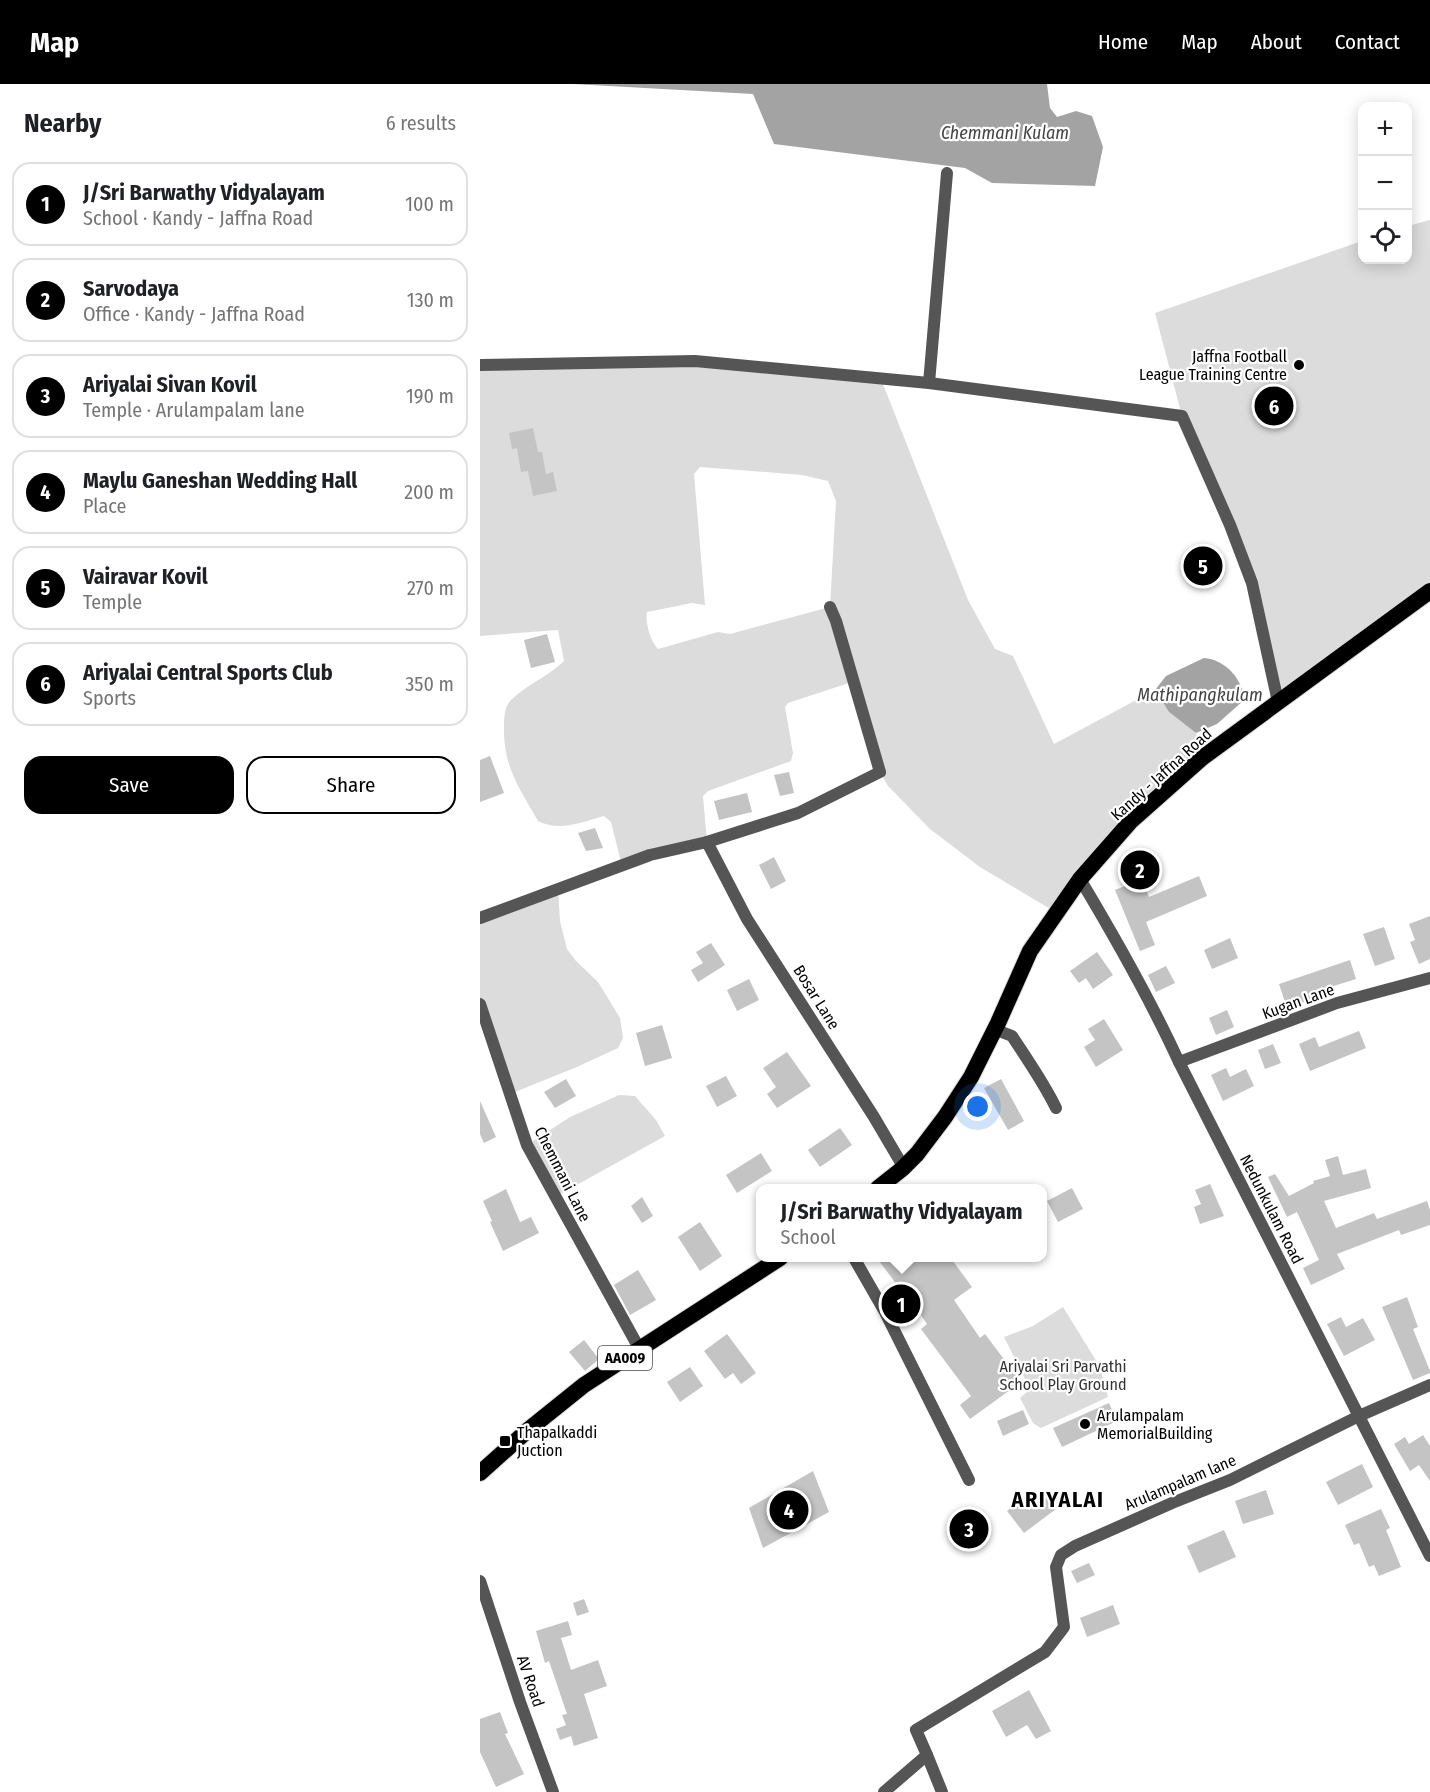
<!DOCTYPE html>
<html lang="en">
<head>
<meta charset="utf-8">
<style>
  body { margin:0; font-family:"Fira Sans Condensed",sans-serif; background:#f2f2f2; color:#202124 }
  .controls { position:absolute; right:18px; top:18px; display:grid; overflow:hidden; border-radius:12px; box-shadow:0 3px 15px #0003 }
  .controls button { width:54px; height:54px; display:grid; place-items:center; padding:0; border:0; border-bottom:2px solid #e0e0e0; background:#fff; color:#202124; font:30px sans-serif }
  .you { position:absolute; left:498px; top:1023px; width:21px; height:21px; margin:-15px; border:4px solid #fff; border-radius:50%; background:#1a73e8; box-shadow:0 0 0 9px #1a73e833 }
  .badge { display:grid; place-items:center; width:39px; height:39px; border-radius:50%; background:#000; color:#fff; font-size:20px; font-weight:700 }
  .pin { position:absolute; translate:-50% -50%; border:3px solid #fff; box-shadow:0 2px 6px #0006 }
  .popup { position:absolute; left:276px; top:1100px; width:291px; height:78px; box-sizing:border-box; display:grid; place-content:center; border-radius:12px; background:#fff; filter:drop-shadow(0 2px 4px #0005); font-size:20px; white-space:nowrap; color:#757577 }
  .popup b { font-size:22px; color:#202124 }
  .popup::after { content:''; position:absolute; left:50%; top:100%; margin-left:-12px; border:12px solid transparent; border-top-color:#fff }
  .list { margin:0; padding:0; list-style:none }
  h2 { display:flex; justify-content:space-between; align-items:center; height:78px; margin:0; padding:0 24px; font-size:26px }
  h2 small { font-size:20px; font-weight:400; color:#757577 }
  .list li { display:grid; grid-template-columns:39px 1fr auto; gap:18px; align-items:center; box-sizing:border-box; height:84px; margin:0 12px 12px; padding:0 12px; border:2px solid #e0e0e0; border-radius:18px }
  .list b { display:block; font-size:22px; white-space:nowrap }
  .list p { margin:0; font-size:20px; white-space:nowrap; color:#757577 }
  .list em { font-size:20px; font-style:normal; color:#757577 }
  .actions { display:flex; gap:12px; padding:18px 24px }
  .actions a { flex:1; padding:14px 0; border:2px solid #000; border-radius:18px; text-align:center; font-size:21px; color:#000 }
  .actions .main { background:#000; color:#fff }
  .icon { flex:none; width:33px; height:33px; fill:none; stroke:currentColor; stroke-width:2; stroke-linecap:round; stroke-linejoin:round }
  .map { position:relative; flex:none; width:950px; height:1708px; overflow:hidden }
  header { display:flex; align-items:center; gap:36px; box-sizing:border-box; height:84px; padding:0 30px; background:#000; color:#fff }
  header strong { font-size:28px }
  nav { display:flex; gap:33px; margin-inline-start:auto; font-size:21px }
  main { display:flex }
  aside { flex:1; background:#fff }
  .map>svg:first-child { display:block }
  .green { fill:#dcdcdc; fill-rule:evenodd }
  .water { fill:#a3a3a3 }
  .building { fill:#c4c4c4 }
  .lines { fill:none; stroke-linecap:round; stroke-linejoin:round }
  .trunk-casing { stroke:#dbdbdb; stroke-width:18 }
  .minor { stroke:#555; stroke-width:12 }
  .trunk { stroke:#000; stroke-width:16 }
  .poi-dot { fill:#000; stroke:#fff; stroke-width:2 }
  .labels { text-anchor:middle; stroke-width:4.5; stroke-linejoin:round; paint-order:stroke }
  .shield { fill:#fff; stroke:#4c4c4c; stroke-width:1.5 }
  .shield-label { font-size:15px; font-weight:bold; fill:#000 }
  .poi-label { font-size:16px; fill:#000; stroke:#fff; text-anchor:start }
  .street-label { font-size:16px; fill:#000; stroke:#fff }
  .park-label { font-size:16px; fill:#333; stroke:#fff }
  .water-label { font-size:18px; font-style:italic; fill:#444; stroke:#fff }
  .district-label { font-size:22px; font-weight:bold; letter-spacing:1.5px; fill:#000; stroke:#fff }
</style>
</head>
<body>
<header>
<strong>Map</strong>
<nav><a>Home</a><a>Map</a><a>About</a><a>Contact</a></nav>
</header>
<main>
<aside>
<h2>Nearby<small>6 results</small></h2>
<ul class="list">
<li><span class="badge">1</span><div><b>J/Sri Barwathy Vidyalayam</b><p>School · Kandy - Jaffna Road</p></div><em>100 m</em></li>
<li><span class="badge">2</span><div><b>Sarvodaya</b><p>Office · Kandy - Jaffna Road</p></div><em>130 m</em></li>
<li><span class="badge">3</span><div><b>Ariyalai Sivan Kovil</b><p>Temple · Arulampalam lane</p></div><em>190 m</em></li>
<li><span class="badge">4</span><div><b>Maylu Ganeshan Wedding Hall</b><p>Place</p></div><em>200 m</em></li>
<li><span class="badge">5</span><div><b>Vairavar Kovil</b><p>Temple</p></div><em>270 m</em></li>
<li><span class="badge">6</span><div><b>Ariyalai Central Sports Club</b><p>Sports</p></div><em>350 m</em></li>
</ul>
<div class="actions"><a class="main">Save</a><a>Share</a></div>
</aside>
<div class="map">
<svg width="950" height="1708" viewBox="0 0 950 1708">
  <rect width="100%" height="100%" fill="#fff"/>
  <g class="green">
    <polygon points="950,136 950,507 798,618 772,499 702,332 675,229 882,157 882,176 928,176 928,142"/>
    <path d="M215,277L401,295L488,516L515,565L533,572L574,660L675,606L689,628L716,649L722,674L651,737L577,829L500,783L450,745L408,702L400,688L372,598L308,619L305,623L313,669L311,677L228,707L223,712L227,758L142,782L131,738L124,732C103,738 79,748 58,737C39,703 23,683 24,642C24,633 25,622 31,616C47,600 68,593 84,577L78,546L0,552V281ZM220,383L322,391L348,397L356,417L350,523L250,550L238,548L178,565C170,557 165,538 167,528L212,519L225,521L214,390Z"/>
    <polygon points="78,806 80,837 87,865 96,877 118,898 140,934 143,954 138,964 97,983 30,1010 0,920 0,834"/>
    <polygon points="139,1011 155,1012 176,1036 185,1052 75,1113 47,1061 90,1033"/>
    <polygon points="583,1223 620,1283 628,1313 561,1344 553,1339 540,1314 548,1307 547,1299 524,1253 553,1242"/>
  </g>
  <g class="water">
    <polygon points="93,0 567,0 570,24 577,33 596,27 612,32 623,63 615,102 512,99 485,84 294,60 273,10"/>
    <path d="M724,574C744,575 765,596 763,617L737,640L716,649L689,628L675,606L686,592Z"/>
  </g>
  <g class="building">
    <polygon points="53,344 58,368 62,368 66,390 73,388 77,407 53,412 48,387 41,388 37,364 32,365 29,349"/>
    <polygon points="67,550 75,578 51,584 44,556"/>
    <polygon points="10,672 24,709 0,718 0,676"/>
    <polygon points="309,688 314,709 300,712 294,691"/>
    <polygon points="267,709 272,728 239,736 234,717"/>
    <polygon points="115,744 123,764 106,767 98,749"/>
    <polygon points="294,773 306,797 291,805 279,781"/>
    <polygon points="719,792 727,812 666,838 675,861 660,867 635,806 662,795 669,813"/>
    <polygon points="950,832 950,875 939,880 930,858 935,856 929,840"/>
    <polygon points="904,843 915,875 895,882 883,850"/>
    <polygon points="750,854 758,874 732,885 724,866"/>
    <polygon points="231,859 245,881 218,898 211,886 223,879 216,868"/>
    <polygon points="617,868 633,891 613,905 606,894 599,899 590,887"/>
    <polygon points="870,876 876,895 841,906 843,911 807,924 799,900"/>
    <polygon points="686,882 695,899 676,908 668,891"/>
    <polygon points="269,895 279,916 257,927 247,906"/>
    <polygon points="747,926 754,943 736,951 729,934"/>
    <polygon points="624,935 643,966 616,983 604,963 615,956 608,945"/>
    <polygon points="182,941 192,974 165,982 156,949"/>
    <polygon points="879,947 886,964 830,987 819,960 835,953 839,963"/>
    <polygon points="793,960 801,979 785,985 778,966"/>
    <polygon points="307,968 331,1002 297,1024 287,1010 296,1003 283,984"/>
    <polygon points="746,984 750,993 766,985 774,1002 743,1017 731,991"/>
    <polygon points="246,992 257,1012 237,1023 226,1002"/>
    <polygon points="86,995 96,1012 75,1024 64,1008"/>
    <polygon points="521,995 544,1037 528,1046 504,1004"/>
    <polygon points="0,1017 16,1053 4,1059 0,1050"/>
    <polygon points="360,1044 372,1061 340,1083 328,1066"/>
    <polygon points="281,1069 292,1087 257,1109 246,1091"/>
    <polygon points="858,1072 863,1091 886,1085 891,1104 844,1117 856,1144 894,1129 897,1135 947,1117 950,1126 950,1141 921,1151 919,1146 857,1170 865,1185 831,1201 823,1184 839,1176 817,1128 807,1133 788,1093 795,1090 809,1112 834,1099 833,1097 850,1092 845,1076"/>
    <polygon points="730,1100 744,1132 720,1140 714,1123 721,1120 715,1106"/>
    <polygon points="592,1104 603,1125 578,1138 567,1117"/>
    <polygon points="26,1105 40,1138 51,1133 59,1149 23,1167 10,1138 12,1137 3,1117"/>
    <polygon points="162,1113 173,1132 162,1139 151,1122"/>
    <polygon points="220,1138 242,1172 220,1187 198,1153"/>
    <polygon points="396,1173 470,1173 492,1203 474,1216 500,1254 505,1250 541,1298 490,1335 480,1321 491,1312 441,1245 447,1240 423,1204 421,1206"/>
    <polygon points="158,1186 176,1216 150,1231 134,1201"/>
    <polygon points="927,1213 938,1243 933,1245 950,1287 950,1289 933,1296 902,1223"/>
    <polygon points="861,1233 866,1243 883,1234 895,1256 864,1272 847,1240"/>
    <polygon points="247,1250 276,1289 261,1300 253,1289 245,1295 224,1267"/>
    <polygon points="104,1256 119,1275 105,1287 89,1268"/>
    <polygon points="210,1283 223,1302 200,1318 187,1298"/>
    <polygon points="629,1319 637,1337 582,1363 573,1344"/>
    <polygon points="543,1326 549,1340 523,1352 517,1337"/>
    <polygon points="943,1351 950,1362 950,1397 939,1381 930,1387 914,1360 925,1353 929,1360"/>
    <polygon points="882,1380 893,1403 858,1421 846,1398"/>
    <polygon points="333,1387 349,1428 283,1464 269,1424"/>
    <polygon points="786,1406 794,1430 763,1440 755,1417"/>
    <polygon points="566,1412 576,1425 544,1449 527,1427 541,1416 549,1426"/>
    <polygon points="901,1425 910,1444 906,1446 921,1483 899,1492 894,1481 889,1483 879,1459 874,1461 865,1441"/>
    <polygon points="744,1446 756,1473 719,1489 707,1462"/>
    <polygon points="609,1479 615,1491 597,1499 591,1487"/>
    <polygon points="104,1515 109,1528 97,1532 93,1519"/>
    <polygon points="633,1521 640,1540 607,1553 600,1534"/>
    <polygon points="88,1537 92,1551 81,1554 91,1586 118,1576 127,1602 104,1610 118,1654 94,1662 91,1652 80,1656 76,1645 86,1641 82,1631 87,1630 69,1577 65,1579 56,1547"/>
    <polygon points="549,1606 571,1647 556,1655 547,1641 526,1653 512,1627"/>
    <polygon points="20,1628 28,1649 25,1650 44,1690 16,1703 0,1668 0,1635"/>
  </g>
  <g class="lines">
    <defs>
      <g id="trunk">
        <polyline points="398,1104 422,1085 437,1070 465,1033 491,993 518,939 550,867 600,795 651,737 722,674 950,507"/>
        <polyline points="0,1389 48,1346 104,1301 300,1174"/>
      </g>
    </defs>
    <use href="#trunk" class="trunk-casing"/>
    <g class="minor">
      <polyline points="0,281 215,277 449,299 702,332 750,441 772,499 798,618"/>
      <polyline points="449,299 467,89"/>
      <polyline points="227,758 267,835 394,1033 424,1084"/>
      <path d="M600,795C636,855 670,915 699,978L950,1472"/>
      <polyline points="0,834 170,771 227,758 318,729 400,688 356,537 350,523"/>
      <polyline points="0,920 47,1061 159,1264"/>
      <path d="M514,945L532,952C547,975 564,999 576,1024"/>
      <polyline points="699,978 857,919 950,894"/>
      <polyline points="374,1174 405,1228 489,1396"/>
      <polyline points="0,1497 40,1618 73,1708"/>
      <polyline points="447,1671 462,1708"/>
      <polyline points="404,1708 447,1671 436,1646 565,1568 584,1543 576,1483 581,1471 595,1462 692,1419 750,1396 879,1332 950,1301"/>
    </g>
    <use href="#trunk" class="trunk"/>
  </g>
  <g class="poi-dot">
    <circle cx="819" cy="281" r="6"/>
    <circle cx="605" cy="1340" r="6"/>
    <rect x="19" y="1351" width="12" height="12" rx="3"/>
  </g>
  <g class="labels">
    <rect class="shield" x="118" y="1262" width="54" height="24" rx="4.5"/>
    <g class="shield-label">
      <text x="145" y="1279">AA009</text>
    </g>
    <g class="poi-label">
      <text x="807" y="278" text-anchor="end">Jaffna Football<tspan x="807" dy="18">League Training Centre</tspan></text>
      <text x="617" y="1337">Arulampalam<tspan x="617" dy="18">MemorialBuilding</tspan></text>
      <text x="37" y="1354">Thapalkaddi<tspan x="37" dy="18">Juction</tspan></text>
    </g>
    <g class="street-label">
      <text transform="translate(681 690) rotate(-42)" y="6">Kandy - Jaffna Road</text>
      <text transform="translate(337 913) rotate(58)" y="6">Bosar Lane</text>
      <text transform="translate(818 917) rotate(-20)" y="6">Kugan Lane</text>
      <text transform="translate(83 1090) rotate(63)" y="6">Chemmani Lane</text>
      <text transform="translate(792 1125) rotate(63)" y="6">Nedunkulam Road</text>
      <text transform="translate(700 1398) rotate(-23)" y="6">Arulampalam lane</text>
      <text transform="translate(51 1597) rotate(71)" y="6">AV Road</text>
    </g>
    <g class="park-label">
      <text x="583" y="1288">Ariyalai Sri Parvathi<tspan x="583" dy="18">School Play Ground</tspan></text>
    </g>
    <g class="water-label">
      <text x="525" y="55">Chemmani Kulam</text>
      <text x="720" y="617">Mathipangkulam</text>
    </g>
    <g class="district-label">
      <text x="578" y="1423">ARIYALAI</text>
    </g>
  </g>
</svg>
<div class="controls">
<button>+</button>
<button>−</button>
<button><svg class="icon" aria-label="locate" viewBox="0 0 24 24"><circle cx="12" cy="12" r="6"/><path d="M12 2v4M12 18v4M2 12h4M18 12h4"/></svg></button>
</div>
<div class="you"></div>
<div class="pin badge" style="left:421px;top:1220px">1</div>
<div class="popup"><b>J/Sri Barwathy Vidyalayam</b>School</div>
<div class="pin badge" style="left:660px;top:786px">2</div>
<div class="pin badge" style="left:489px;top:1445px">3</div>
<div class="pin badge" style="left:309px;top:1426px">4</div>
<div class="pin badge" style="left:723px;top:482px">5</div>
<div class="pin badge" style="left:794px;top:322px">6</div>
</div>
</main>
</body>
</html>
